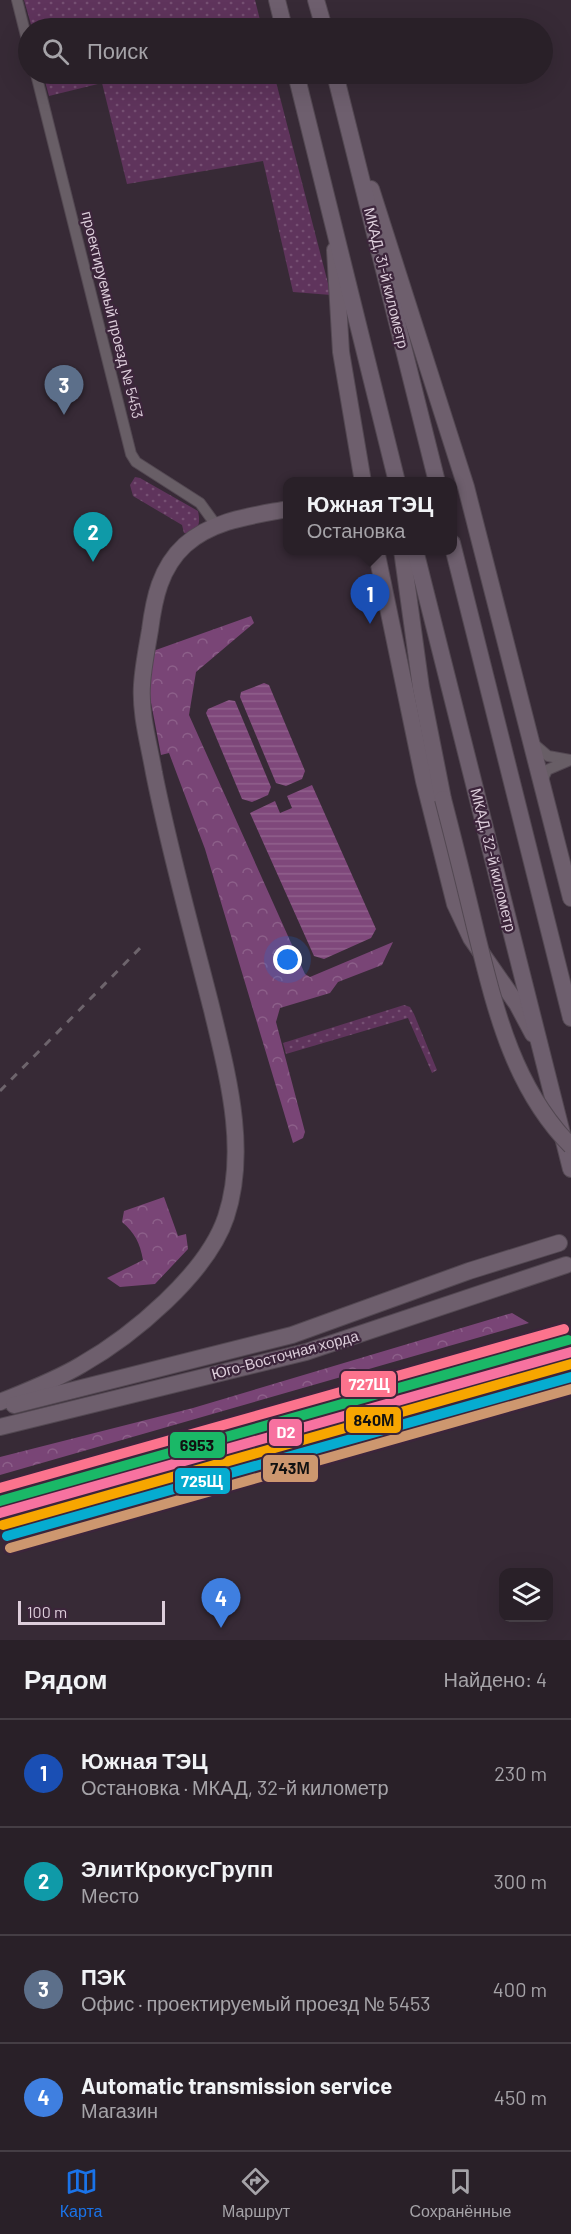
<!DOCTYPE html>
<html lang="ru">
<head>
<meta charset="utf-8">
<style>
  body { margin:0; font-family:Barlow,sans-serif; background:#352d34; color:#f1f3f6 }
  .controls { position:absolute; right:18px; bottom:18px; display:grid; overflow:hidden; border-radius:12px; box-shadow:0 6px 24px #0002 }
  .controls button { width:54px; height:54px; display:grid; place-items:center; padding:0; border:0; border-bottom:2px solid #453e45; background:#292028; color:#f1f3f6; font:30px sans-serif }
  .scale { position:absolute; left:18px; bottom:15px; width:147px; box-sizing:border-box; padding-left:6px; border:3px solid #ddcedb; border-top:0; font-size:16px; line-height:21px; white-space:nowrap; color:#ddcedb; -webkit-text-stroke:4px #3c253b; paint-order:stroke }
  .you { position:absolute; left:288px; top:960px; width:21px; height:21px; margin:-15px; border:4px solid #fff; border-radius:50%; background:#1a73e8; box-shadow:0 0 0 9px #1a73e833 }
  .badge { display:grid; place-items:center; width:39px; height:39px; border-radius:50%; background:#1a73e8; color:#fff; font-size:20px; font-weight:700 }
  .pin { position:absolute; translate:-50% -50px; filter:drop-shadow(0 2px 3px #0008) }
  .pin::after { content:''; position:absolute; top:32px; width:21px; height:18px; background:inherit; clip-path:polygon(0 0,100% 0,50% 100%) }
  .popup { position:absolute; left:283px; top:477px; width:174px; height:78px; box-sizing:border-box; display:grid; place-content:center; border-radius:12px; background:#292028; filter:drop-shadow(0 2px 4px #0005); font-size:20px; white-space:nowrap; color:#a5a3a8 }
  .popup b { font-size:22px; color:#f1f3f6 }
  .popup::after { content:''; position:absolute; left:50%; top:100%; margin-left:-12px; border:12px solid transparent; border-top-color:#292028 }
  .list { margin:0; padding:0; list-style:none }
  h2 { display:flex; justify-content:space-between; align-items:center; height:78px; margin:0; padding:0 24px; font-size:26px }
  h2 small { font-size:20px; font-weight:400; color:#a5a3a8 }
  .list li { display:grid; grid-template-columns:39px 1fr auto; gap:18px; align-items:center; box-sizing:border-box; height:108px; padding:0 24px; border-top:2px solid #453e45 }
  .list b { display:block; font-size:22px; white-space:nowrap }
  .list p { margin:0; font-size:20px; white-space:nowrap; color:#a5a3a8 }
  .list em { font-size:20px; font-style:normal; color:#a5a3a8 }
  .icon { flex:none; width:33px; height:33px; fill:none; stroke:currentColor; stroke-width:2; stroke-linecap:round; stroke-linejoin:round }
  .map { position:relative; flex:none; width:571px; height:1640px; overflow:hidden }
  .search { position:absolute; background:#292028; box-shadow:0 6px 24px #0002; left:18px; right:18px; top:18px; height:66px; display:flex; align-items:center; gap:15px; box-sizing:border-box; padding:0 21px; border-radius:33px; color:#a5a3a8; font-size:22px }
  .sheet { height:510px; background:#292028 }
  nav { display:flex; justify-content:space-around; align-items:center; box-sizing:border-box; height:84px; border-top:2px solid #453e45; background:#292028; font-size:16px; color:#a5a3a8 }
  nav a { display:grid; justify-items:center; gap:3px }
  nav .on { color:#1a73e8 }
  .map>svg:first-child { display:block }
  .grass { fill:url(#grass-dots) }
  .forest { fill:url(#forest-crowns) }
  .water { fill:url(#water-rules) }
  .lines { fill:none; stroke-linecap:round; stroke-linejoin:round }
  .minor-casing { stroke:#534852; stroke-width:12 }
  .primary-casing { stroke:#534852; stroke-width:18 }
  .trunk-casing { stroke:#534852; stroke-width:18 }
  .minor { stroke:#685e66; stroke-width:10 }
  .primary { stroke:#6e5f6d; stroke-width:16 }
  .trunk { stroke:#6e5f6e; stroke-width:16 }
  .rail { stroke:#6d646c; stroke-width:3; stroke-dasharray:8 8; stroke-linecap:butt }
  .primary-bridge-casing { stroke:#534852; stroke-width:18; stroke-linecap:butt }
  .primary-bridge { stroke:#6e5f6d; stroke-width:16 }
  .rail-1-casing { stroke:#3c253b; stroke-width:15 }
  .rail-2-casing { stroke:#3c253b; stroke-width:15 }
  .rail-3-casing { stroke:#3c253b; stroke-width:15 }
  .rail-4-casing { stroke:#3c253b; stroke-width:15 }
  .rail-5-casing { stroke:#3c253b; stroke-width:15 }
  .rail-6-casing { stroke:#3c253b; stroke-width:15 }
  .rail-1 { stroke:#f772a0; stroke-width:10 }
  .rail-2 { stroke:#f7a600; stroke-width:10 }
  .rail-3 { stroke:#1ab867; stroke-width:10 }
  .rail-4 { stroke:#06acd0; stroke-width:10 }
  .rail-5 { stroke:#fc738d; stroke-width:10 }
  .rail-6 { stroke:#cd976f; stroke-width:10 }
  .labels { text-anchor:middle; stroke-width:4.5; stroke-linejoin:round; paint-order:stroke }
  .street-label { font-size:15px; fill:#ddcedb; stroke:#3c253b }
  .line-badge { stroke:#3c253b; stroke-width:2 }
  .badge-label { font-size:16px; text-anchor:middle; font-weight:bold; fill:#fff }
  .pale-badge-label { font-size:16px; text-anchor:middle; font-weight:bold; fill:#111 }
</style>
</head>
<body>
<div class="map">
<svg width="571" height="1640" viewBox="0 0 571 1640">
  <defs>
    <pattern id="grass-dots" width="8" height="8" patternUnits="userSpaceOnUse" patternTransform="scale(1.5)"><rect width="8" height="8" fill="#5f345c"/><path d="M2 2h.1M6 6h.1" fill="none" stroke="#765073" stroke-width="1.8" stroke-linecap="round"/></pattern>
    <pattern id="forest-crowns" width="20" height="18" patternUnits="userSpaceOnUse" patternTransform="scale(1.5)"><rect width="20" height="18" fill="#794576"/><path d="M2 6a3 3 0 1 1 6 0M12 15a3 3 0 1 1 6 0" fill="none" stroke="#8c5f89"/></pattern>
    <pattern id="water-rules" width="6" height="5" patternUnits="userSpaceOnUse" patternTransform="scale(1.5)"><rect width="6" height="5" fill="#7f487b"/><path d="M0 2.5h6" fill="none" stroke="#91618d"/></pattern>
  </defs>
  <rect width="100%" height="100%" fill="#372a36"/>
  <g class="grass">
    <polygon points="24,0 255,0 262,28 32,28"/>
    <polygon points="43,74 274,74 331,295 293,292 263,161 127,184 102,83 49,96"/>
    <path d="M135,477L140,478L198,511C200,521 200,528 191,534L184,533L182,525L133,496L130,485Z"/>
    <polygon points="404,1005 410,1007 414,1014 437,1070 432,1073 408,1018 286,1054 283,1043"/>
  </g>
  <g class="forest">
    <polygon points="251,616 254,623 196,672 189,715 305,974 310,977 393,942 382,965 338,982 330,993 280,1008 276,1022 305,1132 303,1138 293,1143 205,849 169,753 161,755 148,687 153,651"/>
    <path d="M164,1197L178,1236L186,1234L188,1249L155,1284L120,1287L107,1278L143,1260C140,1243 135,1233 122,1222L124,1211Z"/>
    <polygon points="512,1313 529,1323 0,1475 0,1457 193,1408"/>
  </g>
  <g class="water">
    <polygon points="264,683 269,685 305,771 302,779 286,786 276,783 240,697 241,692"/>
    <polygon points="229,700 235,701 271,787 268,795 252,802 242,799 206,713 208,709"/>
    <polygon points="312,785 376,929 371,938 324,959 314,956 250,813 275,801 280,813 292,808 287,796"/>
  </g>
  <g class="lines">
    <defs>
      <g id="minor">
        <polyline points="17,0 28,44"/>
        <polyline points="36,74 131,454 136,462 200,503 216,525"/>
        <polyline points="534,744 548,756 570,760"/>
        <polyline points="542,781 547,770 568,761"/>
      </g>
      <g id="primary">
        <polyline points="371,189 466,487 571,898"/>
        <polyline points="335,250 341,352 363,482"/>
        <polyline points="376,550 424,781 455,904 471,938 517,1004 533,1034"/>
        <polyline points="402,550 421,688 443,799"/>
        <path d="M0,1402C27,1391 56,1380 81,1365C132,1336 207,1274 226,1217C248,1150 228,1077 212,1010C192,931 170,853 154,773C149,744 140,714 142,685C143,667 147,648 150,630C154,599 160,568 185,545C213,520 251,516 288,509"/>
        <polyline points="14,1405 292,1335 469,1271 559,1243"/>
        <polyline points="0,1427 306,1352 566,1265"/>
      </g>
      <g id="trunk">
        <polyline points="277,0 284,28"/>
        <polyline points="316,0 324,28"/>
        <polyline points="296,74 397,482"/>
        <polyline points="335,74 437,482"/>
        <polyline points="452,543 571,1018"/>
        <polyline points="415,550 571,1169"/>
      </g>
    </defs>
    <use href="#minor" class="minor-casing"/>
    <use href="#primary" class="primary-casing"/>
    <use href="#trunk" class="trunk-casing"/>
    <use href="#minor" class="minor"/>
    <use href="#primary" class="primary"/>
    <use href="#trunk" class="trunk"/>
    <g class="rail">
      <polyline points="0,1091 144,944"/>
      <polyline points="0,1498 571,1337"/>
    </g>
    <defs>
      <path id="primary-bridge" d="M443,799C455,845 466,890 477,936C496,1012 514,1088 571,1146"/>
    </defs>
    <use href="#primary-bridge" class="primary-bridge-casing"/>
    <use href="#primary-bridge" class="primary-bridge"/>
    <defs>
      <polyline id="rail-1" points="0,1513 571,1352"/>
      <polyline id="rail-2" points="3,1525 571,1364"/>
      <polyline id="rail-3" points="0,1501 568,1340"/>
      <polyline id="rail-4" points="7,1536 571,1377"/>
      <polyline id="rail-5" points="0,1488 564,1329"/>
      <polyline id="rail-6" points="10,1548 571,1389"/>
    </defs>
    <use href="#rail-1" class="rail-1-casing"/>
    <use href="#rail-2" class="rail-2-casing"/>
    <use href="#rail-3" class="rail-3-casing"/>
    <use href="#rail-4" class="rail-4-casing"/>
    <use href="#rail-5" class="rail-5-casing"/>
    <use href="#rail-6" class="rail-6-casing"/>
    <use href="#rail-1" class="rail-1"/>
    <use href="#rail-2" class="rail-2"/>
    <use href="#rail-3" class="rail-3"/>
    <use href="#rail-4" class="rail-4"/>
    <use href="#rail-5" class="rail-5"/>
    <use href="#rail-6" class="rail-6"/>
  </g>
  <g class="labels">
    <g class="street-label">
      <text transform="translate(386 278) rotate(76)" y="5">МКАД, 31-й километр</text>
      <text transform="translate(112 315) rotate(76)" y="5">проектируемый проезд № 5453</text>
      <text transform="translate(493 860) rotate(76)" y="5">МКАД, 32-й километр</text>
      <text transform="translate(285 1355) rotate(-15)" y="5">Юго-Восточная хорда</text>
    </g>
  </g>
  <g class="line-badge">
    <rect x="340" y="1370" width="57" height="28" rx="6" fill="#fc738d"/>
    <rect x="345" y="1406" width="57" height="28" rx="6" fill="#f7a600"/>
    <rect x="268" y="1418" width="35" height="29" rx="6" fill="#f772a0"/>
    <rect x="169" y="1431" width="57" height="28" rx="6" fill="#1ab867"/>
    <rect x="262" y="1454" width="57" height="29" rx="6" fill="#cd976f"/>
    <rect x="174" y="1467" width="57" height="28" rx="6" fill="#06acd0"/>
  </g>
  <g class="badge-label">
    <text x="369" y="1390">727Щ</text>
    <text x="286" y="1438">D2</text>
    <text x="202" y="1487">725Щ</text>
  </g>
  <g class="pale-badge-label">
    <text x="374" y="1426">840М</text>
    <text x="197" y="1451">6953</text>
    <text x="290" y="1474">743М</text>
  </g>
</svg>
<div class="controls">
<button><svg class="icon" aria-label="layers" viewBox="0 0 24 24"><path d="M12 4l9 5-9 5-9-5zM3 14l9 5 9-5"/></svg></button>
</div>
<div class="scale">100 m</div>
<div class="you"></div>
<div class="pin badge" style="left:370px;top:624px;background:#1a4fb4">1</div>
<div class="popup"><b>Южная ТЭЦ</b>Остановка</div>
<div class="pin badge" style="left:93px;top:562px;background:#0f9aa8">2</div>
<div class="pin badge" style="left:64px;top:415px;background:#5c6f8a">3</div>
<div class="pin badge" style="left:221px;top:1628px;background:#3f7fe0">4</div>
<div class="search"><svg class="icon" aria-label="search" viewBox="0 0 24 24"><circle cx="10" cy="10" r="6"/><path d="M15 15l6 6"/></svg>Поиск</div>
</div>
<section class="sheet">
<h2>Рядом<small>Найдено: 4</small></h2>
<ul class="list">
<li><span class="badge" style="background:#1a4fb4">1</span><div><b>Южная ТЭЦ</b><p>Остановка · МКАД, 32-й километр</p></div><em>230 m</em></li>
<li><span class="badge" style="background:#0f9aa8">2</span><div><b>ЭлитКрокусГрупп</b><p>Место</p></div><em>300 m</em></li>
<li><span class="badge" style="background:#5c6f8a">3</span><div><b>ПЭК</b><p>Офис · проектируемый проезд № 5453</p></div><em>400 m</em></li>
<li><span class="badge" style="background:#3f7fe0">4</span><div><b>Automatic transmission service</b><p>Магазин</p></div><em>450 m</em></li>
</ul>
</section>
<nav>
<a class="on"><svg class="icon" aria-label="map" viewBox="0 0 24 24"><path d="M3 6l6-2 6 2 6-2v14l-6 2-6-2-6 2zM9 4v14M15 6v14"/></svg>Карта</a>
<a><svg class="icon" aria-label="directions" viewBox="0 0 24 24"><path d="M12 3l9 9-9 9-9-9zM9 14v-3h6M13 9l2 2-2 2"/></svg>Маршрут</a>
<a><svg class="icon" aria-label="saved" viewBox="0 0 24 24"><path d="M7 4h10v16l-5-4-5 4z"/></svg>Сохранённые</a>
</nav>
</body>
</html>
